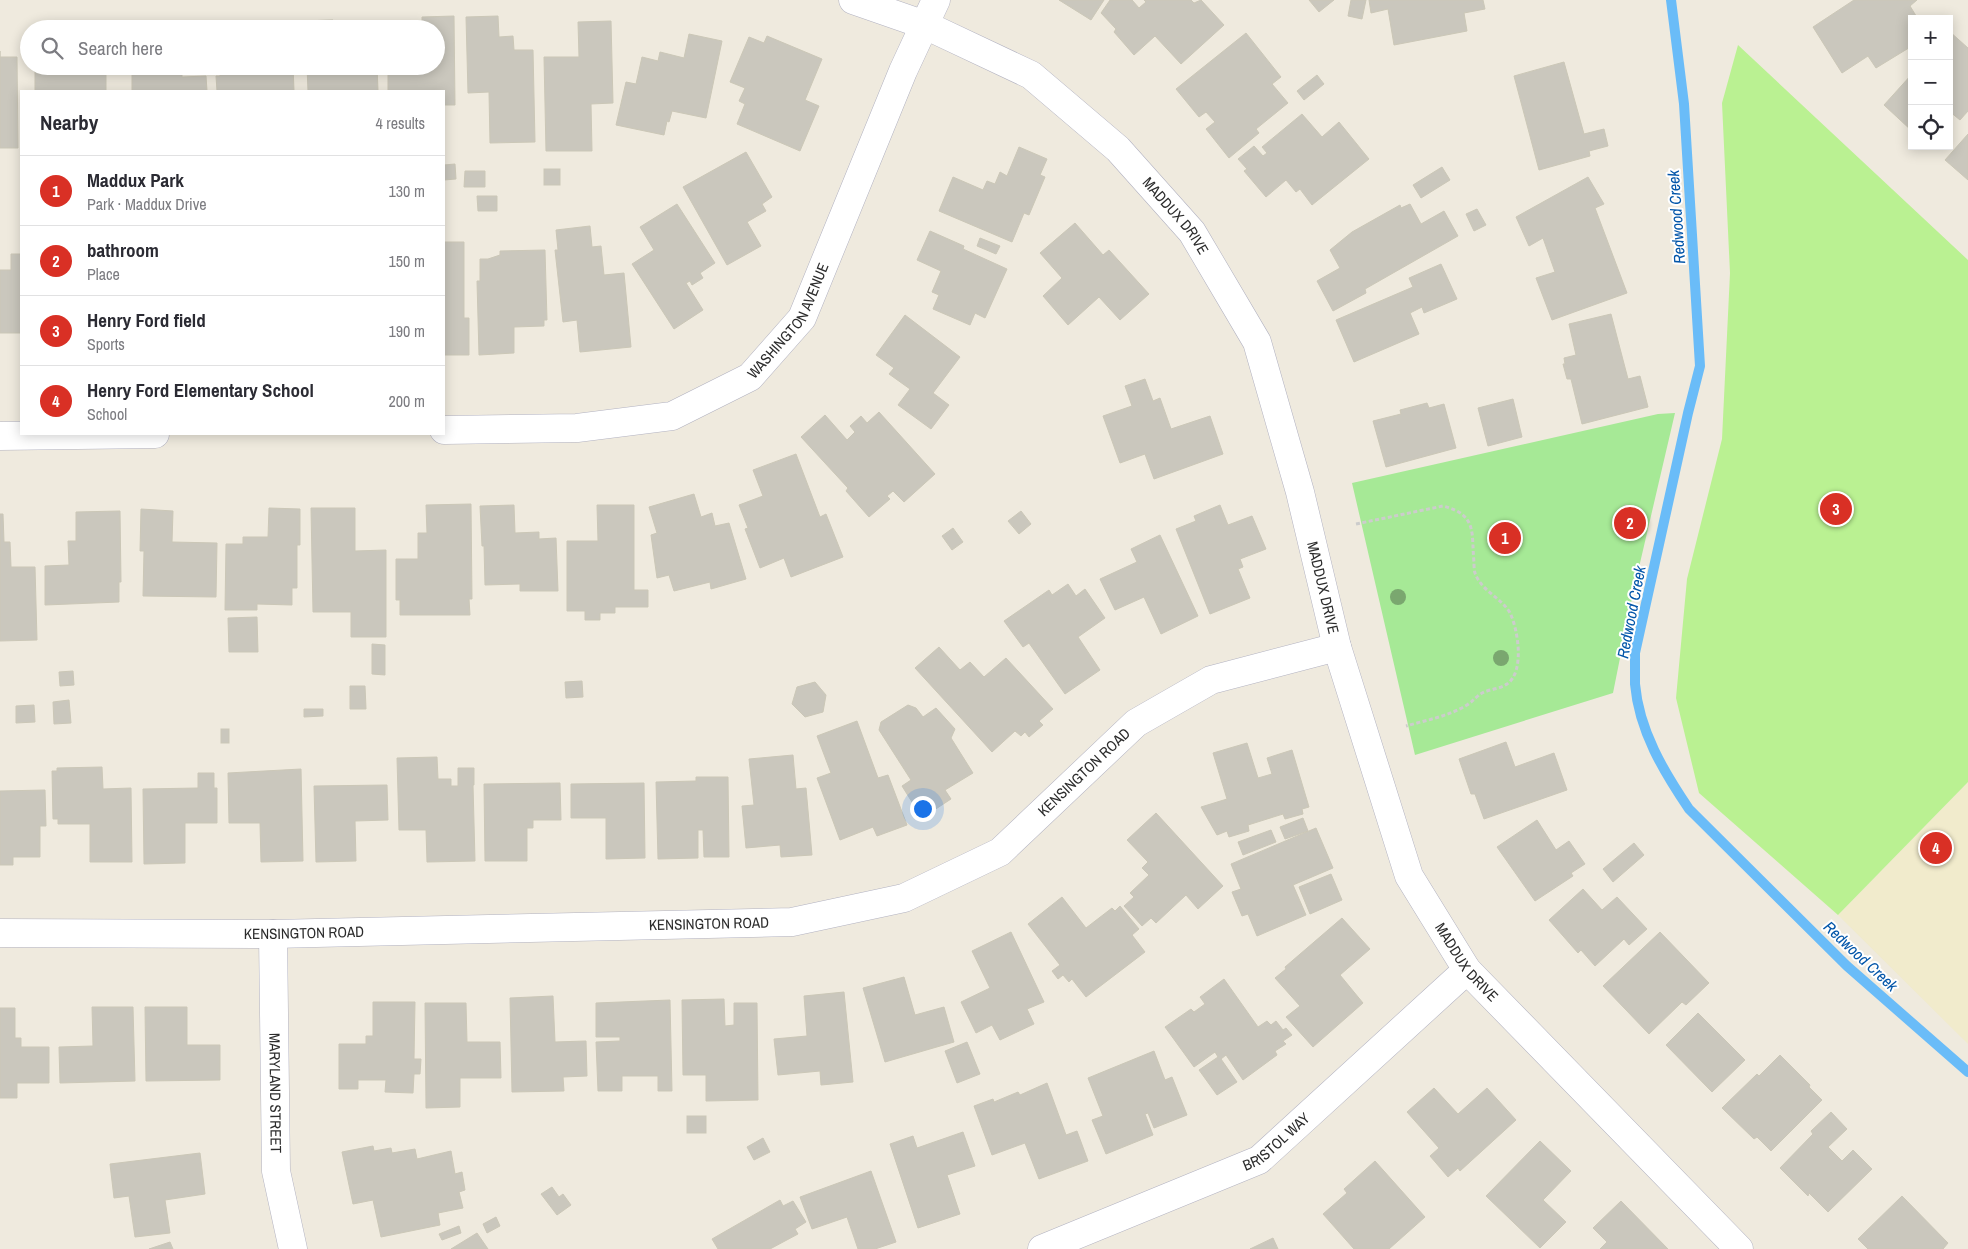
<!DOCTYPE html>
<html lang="en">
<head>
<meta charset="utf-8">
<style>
  body { margin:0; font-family:"Archivo Narrow",sans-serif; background:#f7f7f7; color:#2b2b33 }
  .controls { position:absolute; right:15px; top:15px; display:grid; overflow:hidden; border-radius:0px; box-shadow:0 2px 12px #0003 }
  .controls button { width:45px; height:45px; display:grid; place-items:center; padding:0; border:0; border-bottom:1px solid #e1e1e2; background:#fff; color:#2b2b33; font:25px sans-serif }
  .you { position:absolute; left:922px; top:808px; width:18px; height:18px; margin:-12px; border:4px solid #fff; border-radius:50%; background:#1a73e8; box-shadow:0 0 0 8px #1a73e833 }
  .badge { display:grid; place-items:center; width:32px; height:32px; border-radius:50%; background:#d93025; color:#fff; font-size:16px; font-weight:700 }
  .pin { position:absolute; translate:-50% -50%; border:2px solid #fff; box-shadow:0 1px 5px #0006 }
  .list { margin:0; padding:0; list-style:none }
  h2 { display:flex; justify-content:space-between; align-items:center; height:65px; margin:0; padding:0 20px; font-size:21px }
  h2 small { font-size:16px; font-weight:400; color:#7c7c81 }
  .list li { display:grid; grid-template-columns:32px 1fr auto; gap:15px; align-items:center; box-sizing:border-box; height:70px; padding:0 20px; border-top:1px solid #e1e1e2 }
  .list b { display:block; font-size:19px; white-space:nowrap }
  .list p { margin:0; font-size:16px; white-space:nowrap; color:#7c7c81 }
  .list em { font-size:16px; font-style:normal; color:#7c7c81 }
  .icon { flex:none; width:28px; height:28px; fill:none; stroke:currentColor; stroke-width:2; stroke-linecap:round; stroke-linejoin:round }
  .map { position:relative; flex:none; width:1968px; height:1249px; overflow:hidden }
  .search { position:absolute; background:#fff; box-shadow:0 2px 12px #0003; left:20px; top:20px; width:425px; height:55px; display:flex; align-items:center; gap:12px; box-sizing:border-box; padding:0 18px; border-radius:28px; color:#7c7c81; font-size:19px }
  .panel { position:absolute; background:#fff; box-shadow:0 2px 12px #0003; left:20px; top:90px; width:425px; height:345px; border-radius:0px }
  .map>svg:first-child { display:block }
  .education { fill:#f1ebcc }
  .green { fill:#a6e996 }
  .pitch { fill:#baf192 }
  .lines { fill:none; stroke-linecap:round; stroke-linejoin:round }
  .stream { stroke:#6abcf8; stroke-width:10 }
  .building { fill:#cac7bd; stroke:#cbc7b7 }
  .minor-casing { stroke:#b2b2c1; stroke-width:29 }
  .path { stroke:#ccc; stroke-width:3; stroke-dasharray:4 2.5; stroke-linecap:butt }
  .minor { stroke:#fff; stroke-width:28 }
  .tree { fill:#7aa76f }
  .labels { text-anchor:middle; stroke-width:4; stroke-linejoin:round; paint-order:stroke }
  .street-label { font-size:15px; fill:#2c2c2c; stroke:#fff }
  .water-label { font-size:16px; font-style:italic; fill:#0356a9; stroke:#fff }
</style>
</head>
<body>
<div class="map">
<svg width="1968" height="1249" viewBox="0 0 1968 1249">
  <rect width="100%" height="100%" fill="#efeade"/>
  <polygon class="education" points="1968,782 1968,1044 1838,915"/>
  <polygon class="green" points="1675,413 1633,593 1613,693 1415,755 1352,483 1658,414"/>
  <polygon class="pitch" points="1738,45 1968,260 1968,782 1838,915 1699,793 1676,698 1687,579 1722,439 1730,273 1722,103"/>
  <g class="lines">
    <path class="stream" d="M1671,0L1684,104L1700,366L1688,413L1635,653C1635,663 1635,674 1635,684C1639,731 1664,772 1689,809L1847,966L1968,1072"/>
  </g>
  <g class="building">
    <polygon points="1059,0 1104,0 1091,20"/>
    <polygon points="1110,0 1132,0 1139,8 1146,2 1144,0 1191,0 1194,3 1201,0 1224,25 1181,64 1155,36 1134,55 1114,32 1116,29 1101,13"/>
    <polygon points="1309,0 1334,0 1319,12"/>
    <polygon points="1351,0 1366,0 1362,19 1348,16"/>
    <polygon points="1369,0 1483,0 1485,9 1464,13 1467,31 1394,45 1388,9 1371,13"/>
    <polygon points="1854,0 1917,0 1910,6 1918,19 1912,19 1912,46 1876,68 1868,56 1842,73 1813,27"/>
    <polygon points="454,16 455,105 444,105 444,91 388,91 388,66 436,66 436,29 422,29 422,17"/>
    <polygon points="498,16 499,37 513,36 514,50 533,50 535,142 490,143 489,92 468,93 466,17"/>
    <polygon points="333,20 333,29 302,29 302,21"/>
    <polygon points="291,21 291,29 247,29 247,23"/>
    <polygon points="611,21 613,103 591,104 592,151 546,151 544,57 579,57 578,22"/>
    <polygon points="175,24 175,29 131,29 130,25"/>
    <rect x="77" y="27" width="41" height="2"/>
    <polygon points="1949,31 1968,48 1968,111 1960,120 1949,111"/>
    <polygon points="1246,33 1281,77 1272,84 1288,103 1256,129 1259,133 1229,158 1206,129 1215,122 1206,112 1199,117 1176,89"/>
    <polygon points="689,34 722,41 706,118 672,111 669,122 667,121 664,135 616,125 626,82 636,84 642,57 658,61 660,52 684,58"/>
    <polygon points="767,36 822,59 805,100 819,106 800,151 737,124 745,104 739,101 745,88 730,82 749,37 764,43"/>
    <polygon points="0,51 0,57 17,57 18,148 0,148"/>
    <polygon points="1564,62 1584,134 1604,129 1608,146 1589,151 1590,156 1539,170 1514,76"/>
    <polygon points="35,66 118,66 118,74 106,74 106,91 35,91"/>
    <polygon points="132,66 182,66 182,77 206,76 207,91 132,91"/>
    <polygon points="220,66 293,66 294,91 217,91 216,76 220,76"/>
    <polygon points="307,66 377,66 378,91 308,91"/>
    <polygon points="1912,74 1912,131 1884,105"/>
    <polygon points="1317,75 1324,84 1304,100 1297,91"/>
    <polygon points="1302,114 1322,137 1339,122 1369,159 1312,205 1300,189 1296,192 1286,180 1266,197 1244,171 1247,169 1238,159 1254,146 1263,156 1267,153 1262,147"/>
    <polygon points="1968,134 1968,180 1945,160"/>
    <polygon points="1019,147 1047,159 1040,175 1045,177 1029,215 1024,213 1012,242 939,211 953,177 983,190 987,181 995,184 1000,172 1007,176"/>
    <polygon points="746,152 772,197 762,204 766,211 747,222 761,246 727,265 683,187"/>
    <polygon points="455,164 456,179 444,180 444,165"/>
    <polygon points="1442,167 1450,180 1421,198 1413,185"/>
    <rect x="544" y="169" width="16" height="16"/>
    <polygon points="465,171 485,171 485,187 464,187"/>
    <polygon points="1588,177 1604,204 1595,208 1627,293 1552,320 1536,278 1555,272 1543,238 1529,246 1516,217"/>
    <polygon points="477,196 497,196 497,211 478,211"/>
    <polygon points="677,204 715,263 700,273 703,278 692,285 690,281 686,283 703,310 674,329 632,264 654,250 640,227"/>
    <polygon points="1410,204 1421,224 1444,211 1458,236 1365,289 1366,293 1333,311 1317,281 1340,268 1330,250 1352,232 1400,205 1401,208"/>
    <polygon points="1477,209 1486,225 1474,231 1466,214"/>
    <polygon points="1075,223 1103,255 1109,250 1149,294 1120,320 1099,297 1068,325 1043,296 1062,278 1040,253"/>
    <polygon points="590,226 592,247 601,246 604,275 624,273 631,347 580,352 577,320 563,322 555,250 558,250 556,230"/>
    <polygon points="930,231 964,246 963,249 1007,269 985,318 975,313 970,325 933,309 939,295 932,292 941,271 917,260"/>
    <polygon points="980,238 1000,246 996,254 977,246"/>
    <polygon points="444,242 464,242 464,318 469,318 469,355 444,355"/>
    <polygon points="545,250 547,320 544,320 544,326 514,327 514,353 479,355 477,281 480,281 480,259 488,259 500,255 500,251"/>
    <polygon points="11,254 21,254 21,333 0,333 0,270 11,270"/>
    <polygon points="1441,264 1457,299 1424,313 1422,307 1410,313 1419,334 1354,362 1336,320 1413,287 1409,278"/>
    <polygon points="1611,314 1628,379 1640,376 1648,407 1582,424 1571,379 1567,379 1563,364 1565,364 1564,358 1576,355 1569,324"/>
    <polygon points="905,315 960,357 933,393 949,405 931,429 898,405 910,389 889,374 894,368 876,355"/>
    <polygon points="1145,379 1153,401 1160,398 1171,429 1210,416 1223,454 1154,479 1145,454 1120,463 1103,416 1132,406 1125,386"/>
    <polygon points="1513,399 1522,437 1488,446 1478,408"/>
    <polygon points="1427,403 1429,408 1444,404 1456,448 1386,467 1373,421 1401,414 1400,410"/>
    <polygon points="879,412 935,474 904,502 893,491 887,496 890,499 869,517 846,491 848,488 801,437 825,415 847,440 855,432 850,426 861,416 867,423"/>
    <polygon points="796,454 820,517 826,514 843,557 791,577 784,558 760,568 745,529 748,528 739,505 763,496 753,470"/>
    <polygon points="694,494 701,517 712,513 715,526 729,523 746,579 711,589 710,582 674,591 669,575 657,578 651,535 657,533 649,507"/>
    <polygon points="471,504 472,599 469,599 470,615 400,615 400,600 396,600 396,559 418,559 418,533 427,533 426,505"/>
    <polygon points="514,505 515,533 539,532 539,539 556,538 558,591 520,591 520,584 485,585 484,546 482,546 480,506"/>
    <polygon points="597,505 634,505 634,590 648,590 648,607 615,607 615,613 600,613 600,620 585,620 585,611 567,611 567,541 598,541"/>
    <polygon points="1220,505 1228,525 1252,516 1266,549 1240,559 1243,567 1238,569 1250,598 1210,614 1176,529 1196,521 1194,516"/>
    <polygon points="1625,505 1642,509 1634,540 1618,536"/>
    <polygon points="269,508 300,509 300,545 297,545 297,588 292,588 292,605 257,604 257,610 225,610 226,544 243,544 243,537 268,537"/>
    <polygon points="311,508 355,508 355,551 386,550 386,637 351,637 351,612 313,612"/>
    <polygon points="141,509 173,511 172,542 217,543 216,597 143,596 144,551 140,551"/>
    <polygon points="120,511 121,582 119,582 119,602 45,605 45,566 69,565 68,541 76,541 76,512"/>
    <polygon points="1021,511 1031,524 1019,534 1008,521"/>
    <polygon points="0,514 3,514 4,542 10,542 11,567 35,567 37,640 0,641"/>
    <polygon points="953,528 963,542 952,550 942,536"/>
    <polygon points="1160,535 1198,616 1161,634 1144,597 1115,610 1100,579 1137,562 1131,549"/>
    <polygon points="1068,584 1076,596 1085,589 1105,618 1078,637 1100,670 1065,694 1029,643 1023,647 1004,621 1049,590 1052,595"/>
    <polygon points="257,617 258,652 229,652 228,618"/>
    <polygon points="372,644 385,645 385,675 372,674"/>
    <polygon points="939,647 960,670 970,662 984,677 1006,658 1053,709 1039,721 1043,725 1029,737 1025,732 1021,736 1015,731 992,752 915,668"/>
    <polygon points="73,671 74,685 60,686 59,672"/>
    <polygon points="582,681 583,697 566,698 565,682"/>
    <polygon points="815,682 826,695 823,712 805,717 792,704 797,687"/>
    <polygon points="350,686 365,686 366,709 350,709"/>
    <polygon points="69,700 71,723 54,724 53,702"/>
    <polygon points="34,705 35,722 16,723 16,706"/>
    <polygon points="908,705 916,708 923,717 936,708 955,729 951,738 973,773 945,790 951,799 922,818 902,786 911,780 879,730 881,722"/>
    <polygon points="304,709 323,709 323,716 304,717"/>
    <polygon points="857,721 878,778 888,775 907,825 877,836 873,827 840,840 817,778 831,773 817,736"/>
    <rect x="221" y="729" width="8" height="14"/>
    <polygon points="1506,742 1515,767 1554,753 1567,790 1484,819 1475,794 1471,794 1459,759"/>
    <polygon points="1247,743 1258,778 1272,774 1267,758 1292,750 1309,807 1302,809 1303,814 1285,819 1283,814 1248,825 1249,831 1229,837 1227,831 1217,835 1201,807 1227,799 1213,753"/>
    <polygon points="793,755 796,789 806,788 812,855 781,857 780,845 746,848 742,806 754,805 749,759"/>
    <polygon points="437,757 438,779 451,779 451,786 458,786 458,768 474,768 474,785 473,785 475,861 427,862 426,830 399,830 397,758"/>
    <polygon points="102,767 103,789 131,788 132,862 90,862 90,824 58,824 58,819 53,819 52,771 57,771 57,768"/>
    <polygon points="301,769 303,861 261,862 260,823 229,823 228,773"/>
    <polygon points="198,773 214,773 214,788 217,788 217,823 185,823 185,863 144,864 143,789 198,788"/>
    <polygon points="696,777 728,777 729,857 704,857 703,830 698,830 698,858 658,859 656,782 696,781"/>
    <polygon points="560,783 561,820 533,820 533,828 527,828 527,861 485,861 484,784"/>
    <polygon points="644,783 645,858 606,859 606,818 571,818 571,784"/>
    <polygon points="387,785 388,820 355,821 356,861 316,862 314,786"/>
    <polygon points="45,790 46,826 40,826 40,857 13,857 13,865 0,865 0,791"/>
    <polygon points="1156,813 1223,886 1198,909 1186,895 1156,923 1151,918 1142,926 1124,906 1134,897 1130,893 1149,875 1142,868 1148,862 1127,840"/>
    <polygon points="1303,818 1308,831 1285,839 1280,827"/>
    <polygon points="1537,820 1556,850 1569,841 1585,864 1571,873 1573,876 1535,901 1497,847"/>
    <polygon points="1316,828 1333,868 1293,885 1306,915 1257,936 1248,914 1242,916 1232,892 1241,889 1231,864"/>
    <polygon points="1271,830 1276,842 1243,855 1238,842"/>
    <polygon points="1634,843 1644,855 1613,882 1603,869"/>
    <polygon points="1331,874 1342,900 1310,914 1299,887"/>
    <polygon points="1583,889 1602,910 1617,897 1647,929 1629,945 1624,939 1595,966 1581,950 1578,953 1549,920"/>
    <polygon points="1062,897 1086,928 1112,908 1115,911 1120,906 1139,929 1132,935 1145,952 1086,997 1072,979 1069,982 1063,975 1058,979 1052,971 1060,965 1028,924"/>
    <polygon points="1342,918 1370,949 1340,975 1363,1003 1313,1047 1286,1017 1300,1006 1275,978 1286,969 1285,967"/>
    <polygon points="1011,932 1044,1002 1027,1009 1034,1024 1000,1040 992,1025 976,1033 961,1002 990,988 972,951"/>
    <polygon points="1660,932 1709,983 1686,1005 1682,1002 1649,1034 1603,986"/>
    <polygon points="904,977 915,1015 944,1007 954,1042 885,1062 863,988"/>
    <polygon points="1224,979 1258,1027 1267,1021 1271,1025 1276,1021 1283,1030 1286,1028 1292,1035 1283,1041 1286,1044 1275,1051 1277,1055 1243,1080 1226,1055 1221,1059 1237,1082 1217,1095 1199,1070 1218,1057 1215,1052 1194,1067 1165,1027 1191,1009 1194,1012 1205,1004 1200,997"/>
    <polygon points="844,992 853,1082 821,1085 820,1071 778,1075 774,1039 807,1036 804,996"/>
    <polygon points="553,996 555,1042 586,1041 587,1076 563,1077 564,1091 512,1092 510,998"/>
    <polygon points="724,999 725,1026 734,1025 734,1003 757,1003 758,1100 706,1101 706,1075 683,1075 682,1000"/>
    <polygon points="670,1000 672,1091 658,1091 658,1076 622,1076 622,1091 598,1091 596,1042 620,1041 620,1037 596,1037 596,1003"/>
    <polygon points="373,1002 415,1002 414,1059 421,1059 420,1074 414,1074 413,1093 385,1092 386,1080 358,1080 358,1089 339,1089 339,1044 366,1044 366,1036 373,1036"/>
    <polygon points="425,1003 466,1003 467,1042 500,1042 501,1078 460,1078 460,1107 426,1108"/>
    <polygon points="92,1007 133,1007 135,1081 60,1083 59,1047 93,1046"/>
    <polygon points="145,1007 187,1007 187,1045 220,1045 220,1080 146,1081"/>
    <polygon points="0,1008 15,1008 15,1038 21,1038 21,1047 49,1047 49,1083 17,1083 17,1098 0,1098"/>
    <polygon points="1698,1013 1745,1060 1712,1092 1666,1045"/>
    <polygon points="967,1042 980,1074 957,1083 945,1051"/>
    <polygon points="1154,1051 1165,1080 1172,1077 1187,1115 1154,1128 1148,1113 1145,1114 1153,1135 1106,1154 1092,1120 1103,1116 1088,1078"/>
    <polygon points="1780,1055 1810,1085 1809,1087 1822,1100 1771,1151 1757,1137 1754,1139 1722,1108 1757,1074 1759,1076"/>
    <polygon points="1047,1083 1066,1135 1077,1131 1088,1161 1039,1179 1025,1143 992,1155 974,1106 993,1099 994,1102 1018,1092 1020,1095"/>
    <polygon points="1434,1088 1458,1114 1487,1088 1516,1120 1460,1171 1458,1168 1448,1177 1430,1156 1439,1148 1407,1112"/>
    <polygon points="1831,1112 1847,1129 1828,1147 1842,1161 1853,1150 1872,1169 1828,1212 1809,1193 1808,1196 1780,1168 1813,1134 1811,1131"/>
    <rect x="687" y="1116" width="19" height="17"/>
    <polygon points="963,1132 975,1166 947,1175 960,1214 918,1228 890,1144 913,1136 917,1148"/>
    <polygon points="763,1138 770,1152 754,1160 747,1147"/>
    <polygon points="1540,1141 1571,1171 1543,1200 1566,1222 1540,1248 1486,1196"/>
    <polygon points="373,1146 374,1151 391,1148 392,1153 415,1149 417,1159 451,1151 455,1174 462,1172 465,1190 459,1192 463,1208 438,1213 440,1225 381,1237 373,1200 353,1204 342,1152"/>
    <polygon points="200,1153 205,1194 165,1200 170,1233 135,1237 129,1196 114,1198 110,1164"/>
    <polygon points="1375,1161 1425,1217 1389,1249 1354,1249 1323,1214 1347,1193 1344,1189"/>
    <polygon points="871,1171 896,1242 875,1249 858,1249 847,1217 812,1229 800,1197"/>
    <polygon points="552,1187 559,1197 563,1194 571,1205 557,1215 541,1194"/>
    <polygon points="1902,1196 1948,1243 1943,1249 1868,1249 1858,1239"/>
    <polygon points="780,1200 783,1206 793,1201 806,1222 795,1229 798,1234 770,1249 718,1249 712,1239"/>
    <polygon points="1621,1201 1668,1249 1600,1249 1607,1242 1593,1228"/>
    <polygon points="496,1217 500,1226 487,1233 483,1224"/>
    <polygon points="459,1226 461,1233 442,1240 439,1234"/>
    <polygon points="477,1233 488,1249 451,1249"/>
    <polygon points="1273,1238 1278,1249 1250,1249"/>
    <polygon points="170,1242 173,1249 149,1249"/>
  </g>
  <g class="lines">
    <defs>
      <g id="minor">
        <path id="s1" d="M853,0L925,25L1031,75L1118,149L1192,232L1257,342L1300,492L1337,647L1409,876L1467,970L1739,1249"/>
        <path id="s2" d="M444,430L577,428L672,416L750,377L802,318L903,71L936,0"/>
        <polyline points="0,436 155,434"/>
        <path id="s3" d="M0,933L273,934L792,922L904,898L1000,852L1136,723L1211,680L1337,647"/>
        <path id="s4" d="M273,934L276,1171L293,1249"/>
        <path id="s5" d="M1042,1249L1259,1160L1467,970"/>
      </g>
    </defs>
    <use href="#minor" class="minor-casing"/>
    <path class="path" d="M1356,524L1443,506C1478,515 1471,533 1474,562C1474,565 1474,570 1475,573C1481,591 1502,598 1510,613C1518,629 1525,672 1507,684C1500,689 1490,689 1482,693C1477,696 1473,701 1467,705C1449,716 1427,720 1406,726"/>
    <use href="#minor" class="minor"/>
  </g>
  <g class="tree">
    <circle cx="1398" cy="597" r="8"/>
    <circle cx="1501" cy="658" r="8"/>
  </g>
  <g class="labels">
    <g class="street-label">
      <text dy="5" stroke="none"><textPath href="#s1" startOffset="396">MADDUX DRIVE</textPath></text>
      <text dy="5" stroke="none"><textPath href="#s2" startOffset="385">WASHINGTON AVENUE</textPath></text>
      <text dy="5" stroke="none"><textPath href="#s1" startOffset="801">MADDUX DRIVE</textPath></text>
      <text dy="5" stroke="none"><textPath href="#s3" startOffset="1129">KENSINGTON ROAD</textPath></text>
      <text dy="5" stroke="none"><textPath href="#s3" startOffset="709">KENSINGTON ROAD</textPath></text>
      <text dy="5" stroke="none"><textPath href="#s3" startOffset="304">KENSINGTON ROAD</textPath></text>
      <text dy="5" stroke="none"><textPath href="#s1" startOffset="1206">MADDUX DRIVE</textPath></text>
      <text dy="5" stroke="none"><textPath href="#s4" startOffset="159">MARYLAND STREET</textPath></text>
      <text dy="5" stroke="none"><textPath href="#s5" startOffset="259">BRISTOL WAY</textPath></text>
    </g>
    <g class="water-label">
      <text transform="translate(1676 217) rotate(-94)" y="6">Redwood Creek</text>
      <text transform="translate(1631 612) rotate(-79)" y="6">Redwood Creek</text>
      <text transform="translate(1861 956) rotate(43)" y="6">Redwood Creek</text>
    </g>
  </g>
</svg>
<div class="controls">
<button>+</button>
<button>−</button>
<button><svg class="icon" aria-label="locate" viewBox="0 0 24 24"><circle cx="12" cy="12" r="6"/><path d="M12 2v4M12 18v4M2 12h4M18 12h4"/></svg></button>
</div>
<div class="you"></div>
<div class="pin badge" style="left:1505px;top:538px">1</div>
<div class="pin badge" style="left:1630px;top:523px">2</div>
<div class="pin badge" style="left:1836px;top:509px">3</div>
<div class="pin badge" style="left:1936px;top:848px">4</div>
<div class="search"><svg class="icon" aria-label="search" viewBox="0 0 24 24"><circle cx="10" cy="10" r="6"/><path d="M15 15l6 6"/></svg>Search here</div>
<section class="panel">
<h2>Nearby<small>4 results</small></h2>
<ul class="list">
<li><span class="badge">1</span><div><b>Maddux Park</b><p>Park · Maddux Drive</p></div><em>130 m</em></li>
<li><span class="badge">2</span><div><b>bathroom</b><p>Place</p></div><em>150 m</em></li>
<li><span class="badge">3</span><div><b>Henry Ford field</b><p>Sports</p></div><em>190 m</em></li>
<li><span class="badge">4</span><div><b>Henry Ford Elementary School</b><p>School</p></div><em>200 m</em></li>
</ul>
</section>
</div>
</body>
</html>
